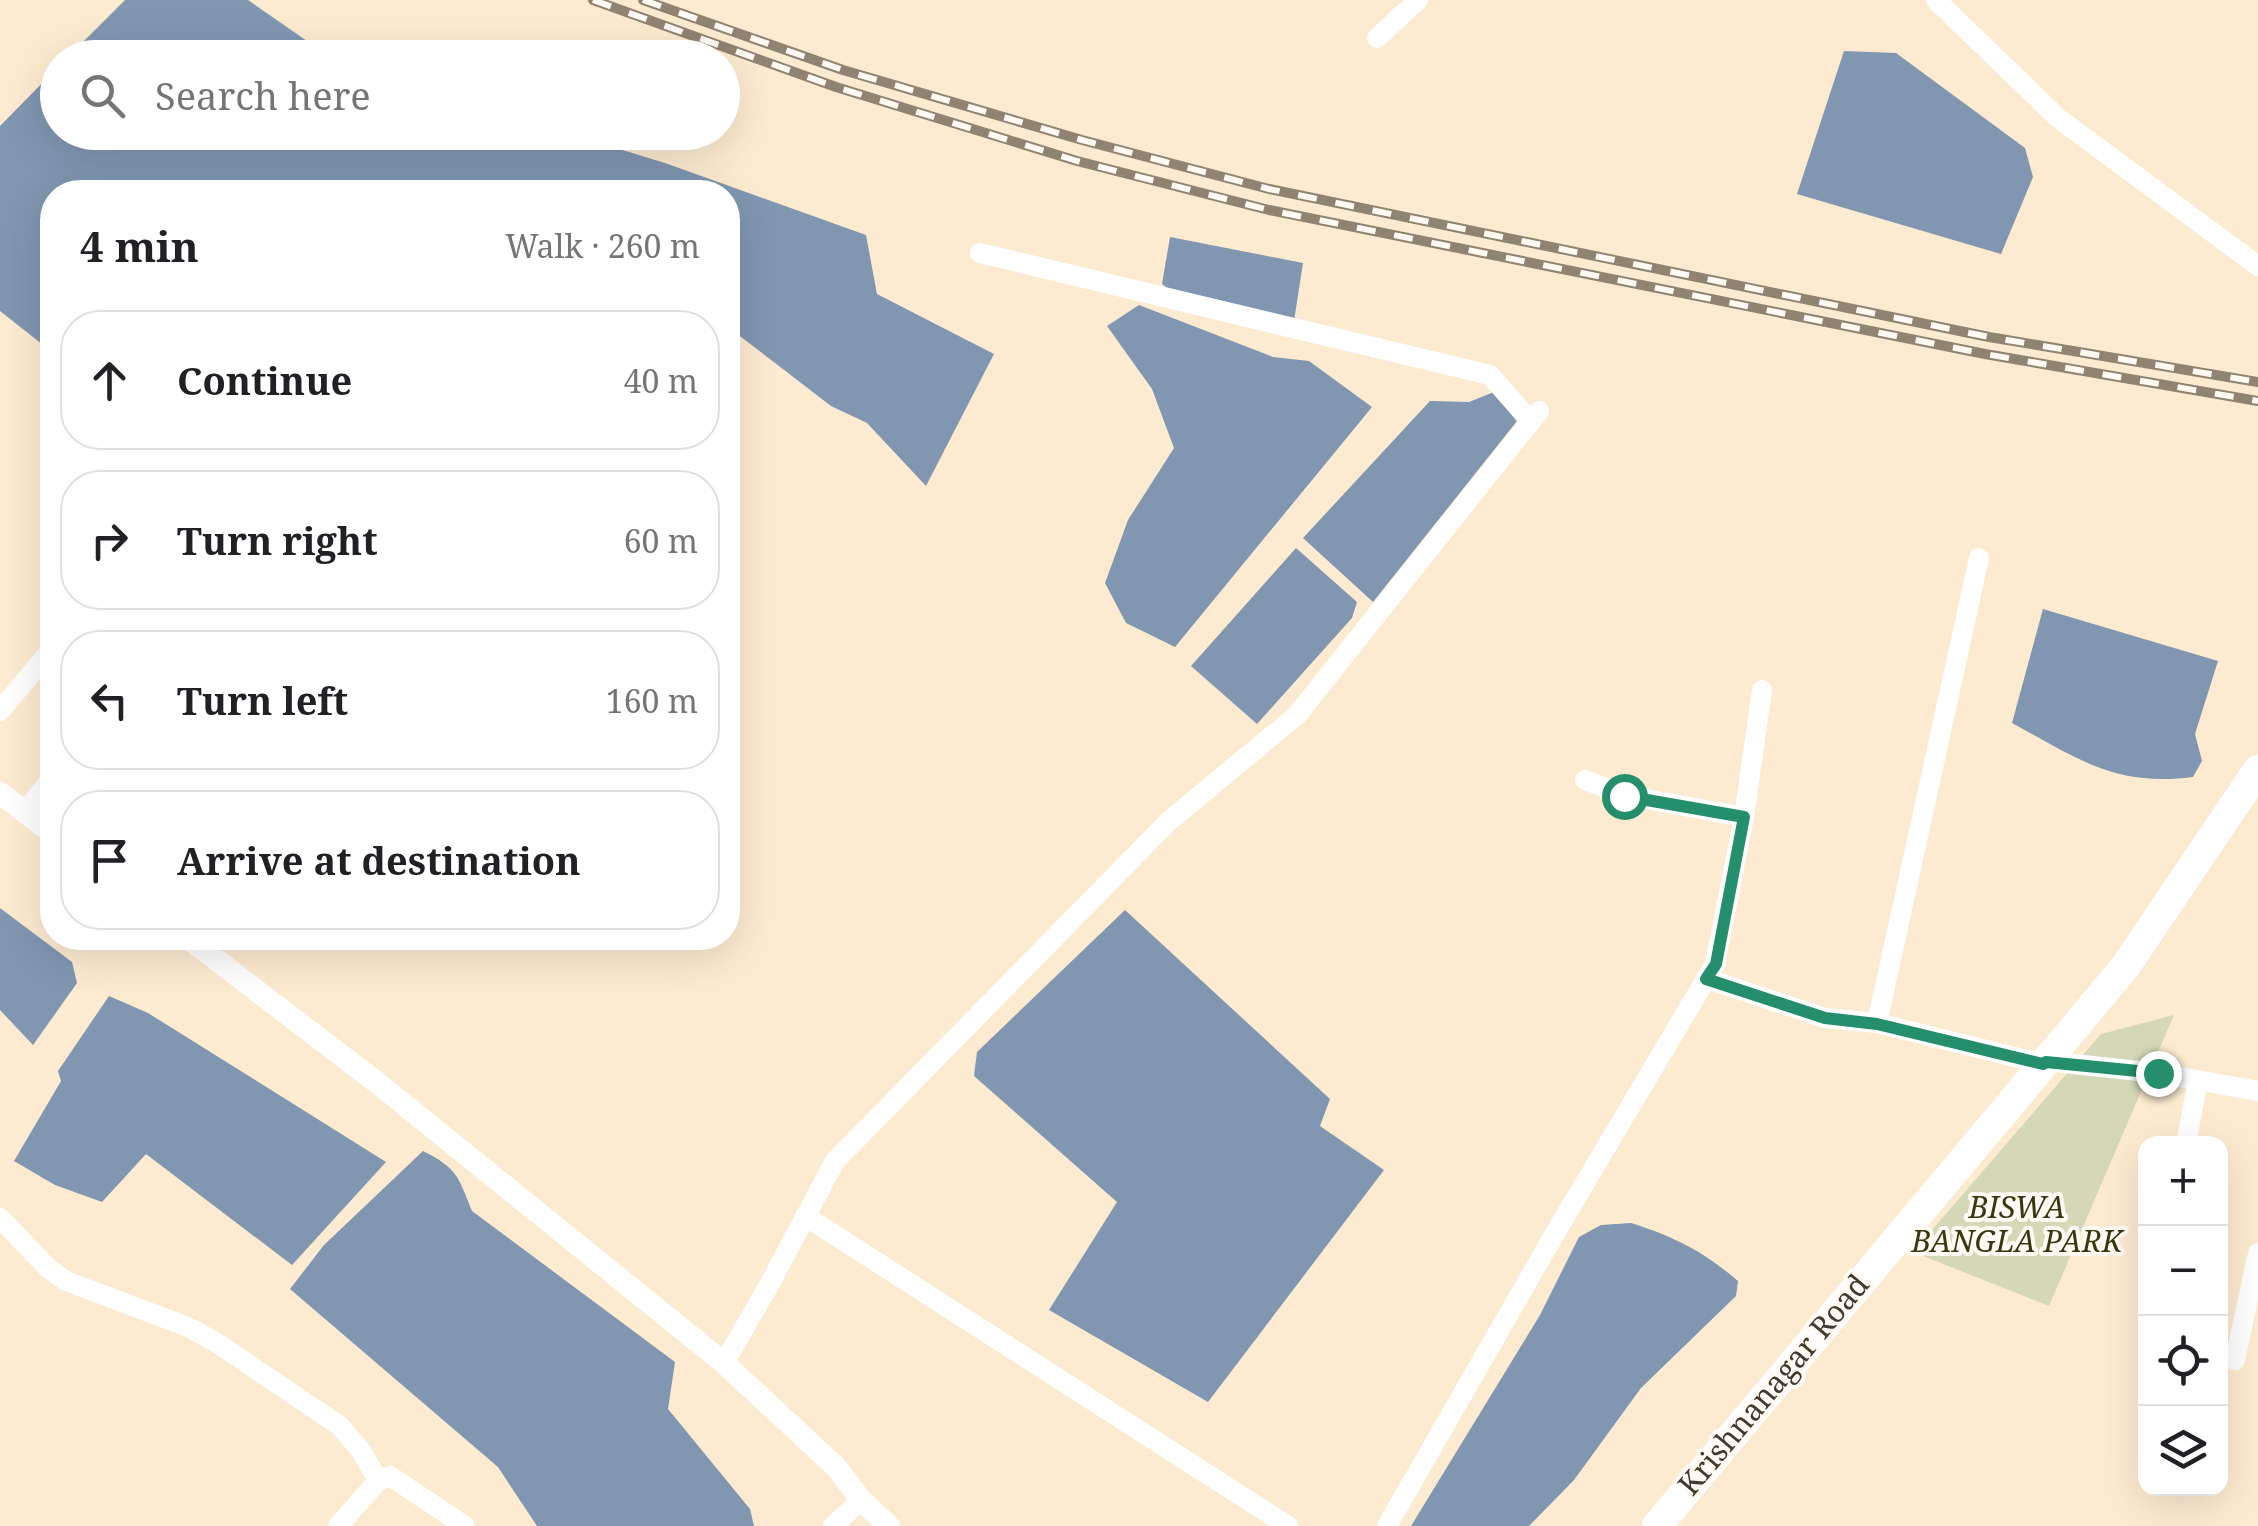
<!DOCTYPE html>
<html lang="en">
<head>
<meta charset="utf-8">
<style>
  body { margin:0; font-family:"Noto Serif",serif; background:#f2f2f2; color:#202124 }
  .controls { position:absolute; right:30px; bottom:30px; display:grid; overflow:hidden; border-radius:20px; box-shadow:0 10px 40px #0002 }
  .controls button { width:90px; height:90px; display:grid; place-items:center; padding:0; border:0; border-bottom:2px solid #e0e0e0; background:#fff; color:#202124; font:50px sans-serif }
  .stop { position:absolute; width:30px; height:30px; margin:-22px; border:8px solid #258e6c; border-radius:50%; background:#fff }
  .stop.end { background:#258e6c; border-color:#fff; box-shadow:0 2px 10px #0008 }
  .list { margin:0; padding:0; list-style:none }
  h2 { display:flex; justify-content:space-between; align-items:center; height:130px; margin:0; padding:0 40px; font-size:42px }
  h2 small { font-size:32px; font-weight:400; color:#757577 }
  .list li { display:grid; grid-template-columns:65px 1fr auto; gap:30px; align-items:center; box-sizing:border-box; height:140px; margin:0 20px 20px; padding:0 20px; border:2px solid #e0e0e0; border-radius:40px }
  .list b { display:block; font-size:38px; white-space:nowrap }
  .list em { font-size:32px; font-style:normal; color:#757577 }
  .icon { flex:none; width:55px; height:55px; fill:none; stroke:currentColor; stroke-width:2; stroke-linecap:round; stroke-linejoin:round }
  .map { position:relative; flex:none; width:2258px; height:1526px; overflow:hidden }
  .search { position:absolute; background:#fff; box-shadow:0 10px 40px #0002; left:40px; top:40px; width:700px; height:110px; display:flex; align-items:center; gap:25px; box-sizing:border-box; padding:0 35px; border-radius:55px; color:#757577; font-size:38px }
  .panel { position:absolute; background:#fff; box-shadow:0 10px 40px #0002; left:40px; top:180px; width:700px; height:770px; border-radius:40px }
  .map>svg:first-child { display:block }
  .green { fill:#d5d8b7 }
  .water { fill:#8096b1 }
  .lines { fill:none; stroke-linecap:round; stroke-linejoin:round }
  .minor { stroke:#fff; stroke-width:20 }
  .tertiary { stroke:#fff; stroke-width:22 }
  .primary { stroke:#fff; stroke-width:30 }
  .rail-casing { stroke:#908371; stroke-width:10 }
  .rail { stroke:#fffbf4; stroke-width:6; stroke-dasharray:19; stroke-linecap:butt }
  .route { stroke:#258e6c; stroke-width:12 }
  .labels { text-anchor:middle; stroke-width:8; stroke-linejoin:round; paint-order:stroke }
  .park-label { font-size:30px; font-style:italic; fill:#37380d; stroke:#fffbf4 }
  .street-label { font-size:30px; fill:#433a2d; stroke:#fffbf4 }
</style>
</head>
<body>
<div class="map">
<svg width="2258" height="1526" viewBox="0 0 2258 1526">
  <rect width="100%" height="100%" fill="#fdebd1"/>
  <polygon class="green" points="2174,1015 2049,1306 1913,1252 2101,1034"/>
  <g class="water">
    <polygon points="125,0 248,0 330,57 68,57"/>
    <polygon points="1844,51 1896,53 2025,148 2033,177 2001,254 1797,194"/>
    <polygon points="57,68 58,132 567,133 665,163 866,235 877,294 994,354 926,486 867,423 831,406 728,327 728,192 52,192 52,352 0,311 0,126"/>
    <polygon points="1170,237 1303,263 1294,321 1202,313 1162,284"/>
    <polygon points="1139,305 1273,357 1309,361 1372,407 1175,647 1126,623 1105,583 1128,520 1174,448 1152,389 1107,326"/>
    <polygon points="1494,392 1517,421 1373,602 1303,538 1430,401 1469,402"/>
    <polygon points="1296,548 1357,602 1352,618 1257,724 1191,666"/>
    <path d="M2043,609L2218,661L2195,734L2202,761L2193,777C2115,787 2078,759 2012,723Z"/>
    <polygon points="0,908 72,962 77,983 33,1045 0,1010"/>
    <polygon points="1125,910 1330,1099 1320,1126 1384,1170 1208,1402 1049,1310 1117,1202 974,1076 977,1052"/>
    <polygon points="109,996 148,1013 386,1162 292,1265 146,1154 102,1202 55,1185 14,1161 61,1081 58,1071"/>
    <path d="M423,1151C457,1168 458,1176 472,1211L675,1362L668,1409L750,1509L754,1526H537L498,1467L290,1289L324,1245Z"/>
    <path d="M1631,1223C1675,1237 1703,1251 1738,1281L1736,1296L1641,1388L1574,1480L1529,1526H1411L1540,1315L1579,1237L1601,1225Z"/>
  </g>
  <g class="lines">
    <g class="minor">
      <polyline points="1936,0 2058,118 2258,266"/>
      <polyline points="1377,38 1418,0"/>
      <polyline points="980,253 1490,375 1531,422"/>
      <polyline points="0,711 52,649"/>
      <polyline points="1585,780 1624,795 1744,817"/>
      <polyline points="25,812 52,778"/>
      <polyline points="1707,979 1825,1018 1877,1023 2043,1064 2046,1061 2157,1073 2258,1091"/>
      <polyline points="1877,1023 1979,558"/>
      <polyline points="2186,1144 2198,1080"/>
      <polyline points="805,1216 1288,1526"/>
      <polyline points="0,1218 49,1269 66,1281 188,1327 217,1343 340,1426 362,1452 378,1481"/>
      <polyline points="2235,1360 2258,1253"/>
      <polyline points="724,1363 768,1287 835,1161 1169,821 1297,715 1539,411"/>
      <polyline points="338,1526 378,1481 390,1476 465,1526"/>
      <polyline points="833,1526 861,1500"/>
      <polyline points="1387,1526 1554,1235 1715,964 1744,817 1762,690"/>
    </g>
    <g class="tertiary">
      <polyline points="0,793 52,833"/>
      <polyline points="188,938 380,1085 724,1363 837,1468 861,1500 889,1526"/>
    </g>
    <polyline class="primary" points="1657,1526 2125,967 2258,770"/>
    <defs>
      <g id="rail">
        <polyline points="593,0 836,87 1077,161 1269,210 1985,354 2258,401"/>
        <polyline points="643,0 843,70 1082,140 1269,189 1989,337 2258,382"/>
      </g>
    </defs>
    <use href="#rail" class="rail-casing"/>
    <use href="#rail" class="rail"/>
  </g>
  <g class="lines">
    <polyline class="route" points="1624,796 1744,817 1716,964 1706,979 1825,1018 1877,1024 2043,1064 2046,1062 2158,1073"/>
  </g>
  <g class="labels">
    <g class="park-label">
      <text x="2017" y="1218">BISWA<tspan x="2017" dy="34">BANGLA PARK</tspan></text>
    </g>
    <g class="street-label">
      <text transform="translate(1774 1385) rotate(-50)" y="10">Krishnanagar Road</text>
    </g>
  </g>
</svg>
<div class="controls">
<button>+</button>
<button>−</button>
<button><svg class="icon" aria-label="locate" viewBox="0 0 24 24"><circle cx="12" cy="12" r="6"/><path d="M12 2v4M12 18v4M2 12h4M18 12h4"/></svg></button>
<button><svg class="icon" aria-label="layers" viewBox="0 0 24 24"><path d="M12 4l9 5-9 5-9-5zM3 14l9 5 9-5"/></svg></button>
</div>
<div class="stop" style="left:1624px;top:796px"></div>
<div class="stop end" style="left:2158px;top:1073px"></div>
<div class="search"><svg class="icon" aria-label="search" viewBox="0 0 24 24"><circle cx="10" cy="10" r="6"/><path d="M15 15l6 6"/></svg>Search here</div>
<section class="panel">
<h2>4 min<small>Walk · 260 m</small></h2>
<ul class="list">
<li><svg class="icon" aria-label="ahead" viewBox="0 0 24 24"><path d="M12 20V5M6 11l6-6 6 6"/></svg><div><b>Continue</b></div><em>40 m</em></li>
<li><svg class="icon" aria-label="right" viewBox="0 0 24 24"><path d="M7 20v-9h11M14 6l5 5-5 5"/></svg><div><b>Turn right</b></div><em>60 m</em></li>
<li><svg class="icon" aria-label="left" viewBox="0 0 24 24"><path d="M17 20v-9H6M10 6l-5 5 5 5"/></svg><div><b>Turn left</b></div><em>160 m</em></li>
<li><svg class="icon" aria-label="arrive" viewBox="0 0 24 24"><path d="M6 21V4h12l-3 4 3 4H6"/></svg><div><b>Arrive at destination</b></div></li>
</ul>
</section>
</div>
</body>
</html>
